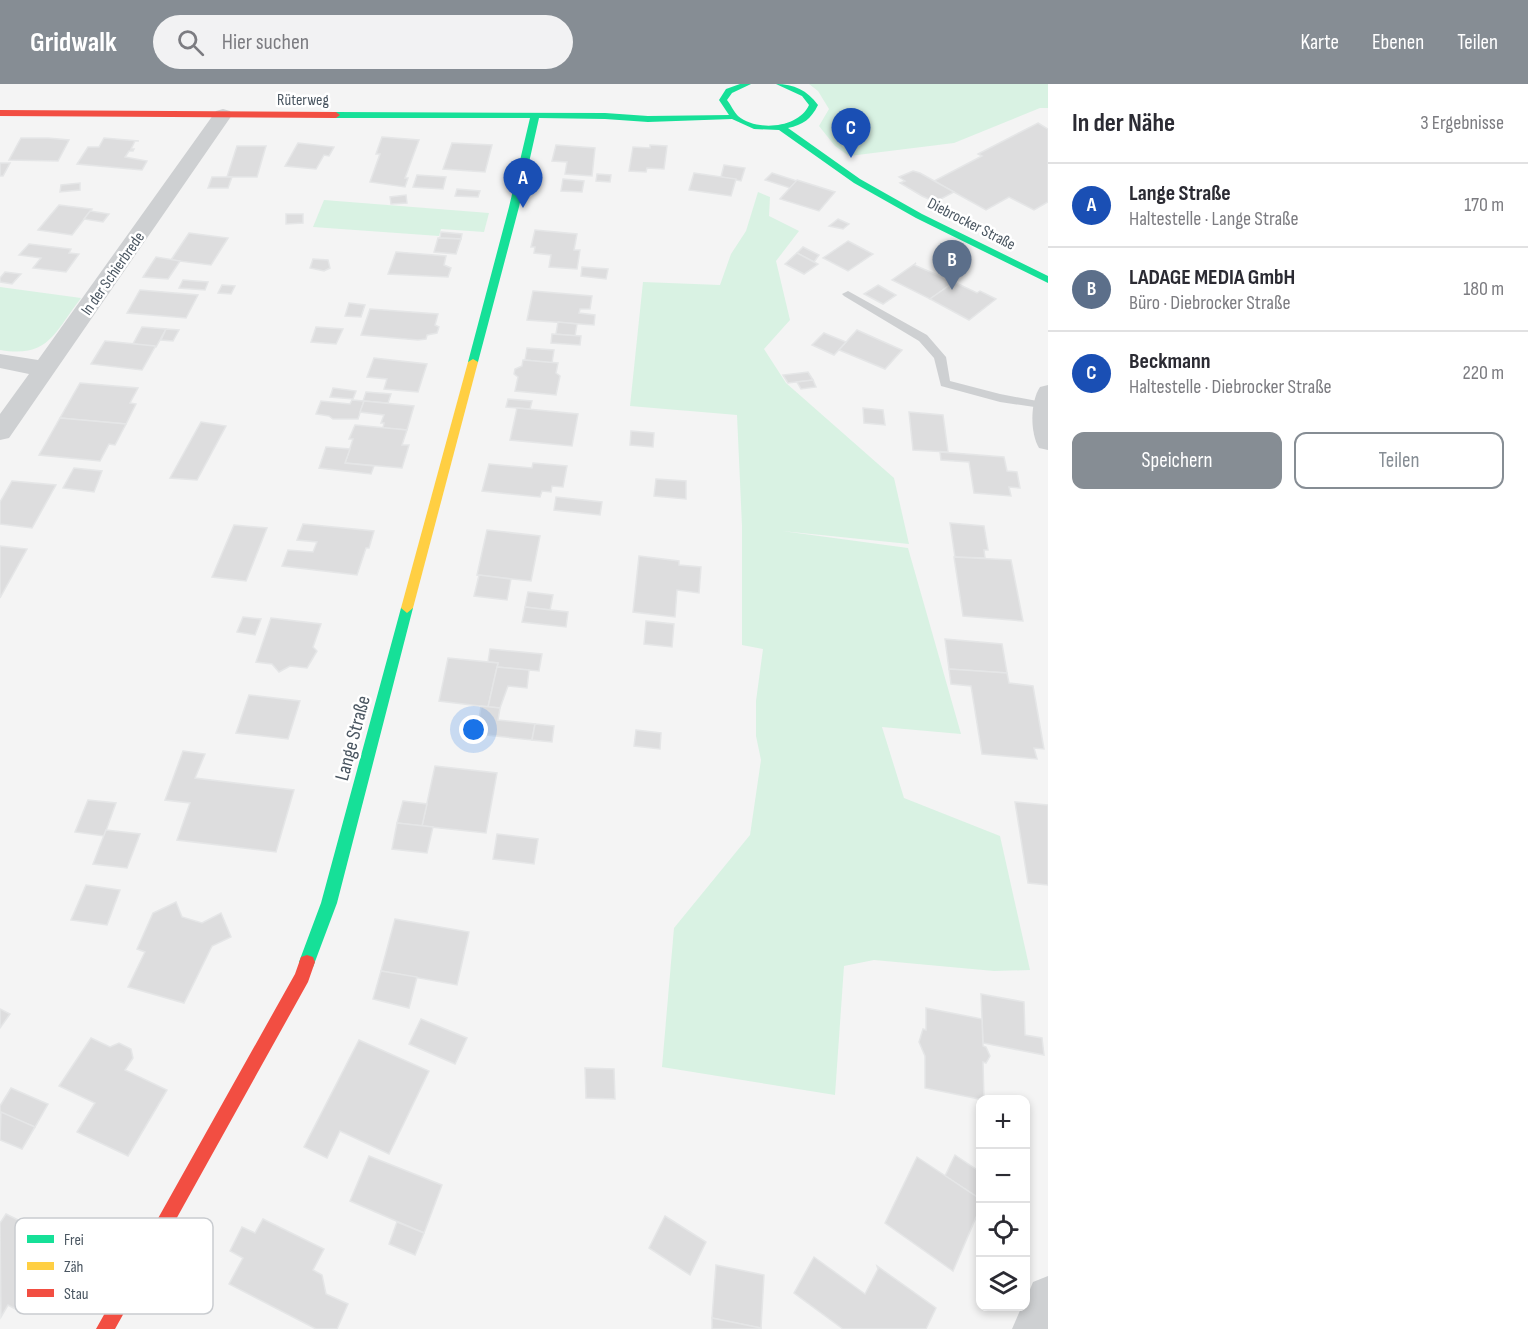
<!DOCTYPE html>
<html lang="de">
<head>
<meta charset="utf-8">
<style>
  body { margin:0; font-family:"Sofia Sans Condensed",sans-serif; background:#f2f2f3; color:#2b2b33 }
  .controls { position:absolute; right:18px; bottom:18px; display:grid; overflow:hidden; border-radius:12px; box-shadow:0 3px 9px #0003 }
  .controls button { width:54px; height:54px; display:grid; place-items:center; padding:0; border:0; border-bottom:2px solid #e1e1e2; background:#fff; color:#2b2b33; font:30px sans-serif }
  .you { position:absolute; left:474px; top:646px; width:21px; height:21px; margin:-15px; border:4px solid #fff; border-radius:50%; background:#1a73e8; box-shadow:0 0 0 9px #1a73e833 }
  .badge { display:grid; place-items:center; width:39px; height:39px; border-radius:50%; background:#868d94; color:#fff; font-size:20px; font-weight:700 }
  .pin { position:absolute; translate:-50% -50px; filter:drop-shadow(0 2px 3px #0008) }
  .pin::after { content:''; position:absolute; top:32px; width:21px; height:18px; background:inherit; clip-path:polygon(0 0,100% 0,50% 100%) }
  .list { margin:0; padding:0; list-style:none }
  h2 { display:flex; justify-content:space-between; align-items:center; height:78px; margin:0; padding:0 24px; font-size:26px }
  h2 small { font-size:20px; font-weight:400; color:#7c7c81 }
  .list li { display:grid; grid-template-columns:39px 1fr auto; gap:18px; align-items:center; box-sizing:border-box; height:84px; padding:0 24px; border-top:2px solid #e1e1e2 }
  .list b { display:block; font-size:22px; white-space:nowrap }
  .list p { margin:0; font-size:20px; white-space:nowrap; color:#7c7c81 }
  .list em { font-size:20px; font-style:normal; color:#7c7c81 }
  .actions { display:flex; gap:12px; padding:18px 24px }
  .actions a { flex:1; padding:14px 0; border:2px solid #868d94; border-radius:12px; text-align:center; font-size:21px; color:#868d94 }
  .actions .main { background:#868d94; color:#fff }
  .icon { flex:none; width:33px; height:33px; fill:none; stroke:currentColor; stroke-width:2; stroke-linecap:round; stroke-linejoin:round }
  .map { position:relative; flex:none; width:1048px; height:1245px; overflow:hidden }
  header { display:flex; align-items:center; gap:36px; box-sizing:border-box; height:84px; padding:0 30px; background:#868d94; color:#fff }
  header strong { font-size:28px }
  nav { display:flex; gap:33px; margin-inline-start:auto; font-size:21px }
  .search { width:420px; height:54px; background:#f2f2f3; display:flex; align-items:center; gap:15px; box-sizing:border-box; padding:0 21px; border-radius:33px; color:#7c7c81; font-size:22px }
  main { display:flex }
  aside { flex:1; background:#fff }
  .map>svg:first-child { display:block }
  .green { fill:#d9f2e3 }
  .building { fill:#ddddde; stroke:#e5e6e7; stroke-width:1.5 }
  .lines { fill:none; stroke-linecap:round; stroke-linejoin:round }
  .lane { fill:#ced0d2; fill-rule:evenodd }
  .street { fill:#ced0d2; fill-rule:evenodd }
  .fast { fill:#16e098; fill-rule:evenodd }
  .slow { fill:#ffcf43; fill-rule:evenodd }
  .jam { fill:#f24e42; fill-rule:evenodd }
  .labels { text-anchor:middle; stroke-width:5; stroke-linejoin:round; paint-order:stroke }
  .far-street-label { font-size:16px; fill:#4a5661; stroke:#fff }
  .street-label { font-size:20px; fill:#4a5661; stroke:#fff }
  .key { fill:#fff; stroke:#c9ccd0; stroke-width:1.5 }
  .key-label { font-size:16px; fill:#4a5661 }
</style>
</head>
<body>
<header>
<strong>Gridwalk</strong>
<div class="search"><svg class="icon" aria-label="search" viewBox="0 0 24 24"><circle cx="10" cy="10" r="6"/><path d="M15 15l6 6"/></svg>Hier suchen</div>
<nav><a>Karte</a><a>Ebenen</a><a>Teilen</a></nav>
</header>
<main>
<div class="map">
<svg width="1048" height="1245" viewBox="0 0 1048 1245">
  <rect width="100%" height="100%" fill="#f4f4f4"/>
  <g class="green">
    <polygon points="809,0 1048,0 1048,24 1040,24 954,59 849,72 835,62 819,42 829,25 818,7"/>
    <polygon points="758,108 770,113 769,132 799,147 776,177 790,236 764,265 786,299 894,394 909,460 782,447 908,464 961,650 882,643 904,714 1000,752 1030,886 994,887 874,876 844,882 835,1011 662,983 674,844 750,751 761,676 756,652 756,617 763,565 742,561 742,442 737,331 630,322 643,198 720,201 731,170 746,147"/>
    <polygon points="324,116 489,129 484,148 441,145 439,152 313,143"/>
    <path d="M0,203L81,214C54,249 49,274 0,266Z"/>
  </g>
  <g class="building">
    <polygon points="1038,39 1048,45 1048,118 1034,126 1009,113 986,126 934,97 982,72 978,70"/>
    <polygon points="382,53 419,56 405,94 408,94 405,103 370,98 380,70 376,70"/>
    <polygon points="21,54 48,54 69,56 58,77 9,76"/>
    <polygon points="104,54 139,57 135,57 131,65 134,65 133,67 129,67 125,73 147,77 142,86 77,80 88,63 99,63"/>
    <polygon points="298,59 334,63 329,72 324,71 316,85 285,82"/>
    <polygon points="452,59 492,61 485,88 443,85"/>
    <polygon points="556,61 595,64 592,92 565,90 567,78 552,77"/>
    <polygon points="650,61 667,62 664,85 647,84 646,88 629,87 633,63 650,64"/>
    <polygon points="237,62 266,62 257,93 227,93"/>
    <polygon points="0,79 10,79 3,92 0,92"/>
    <polygon points="724,81 745,84 741,97 721,93"/>
    <polygon points="913,87 920,89 954,108 935,118 922,112 900,99 905,97 899,93"/>
    <polygon points="694,89 736,95 731,112 689,106"/>
    <polygon points="772,89 797,97 790,104 765,96"/>
    <polygon points="597,90 611,91 610,98 596,97"/>
    <polygon points="417,91 446,93 443,105 413,103"/>
    <polygon points="212,93 232,93 228,104 208,104"/>
    <polygon points="563,95 584,97 582,108 561,107"/>
    <polygon points="797,96 835,108 819,127 780,115"/>
    <polygon points="80,99 80,106 60,108 61,101"/>
    <polygon points="457,105 480,107 478,113 455,112"/>
    <polygon points="406,111 407,119 391,120 390,113"/>
    <polygon points="59,121 92,125 72,151 38,146"/>
    <polygon points="90,127 109,130 103,138 84,135"/>
    <polygon points="286,130 303,130 303,139 286,140"/>
    <polygon points="838,135 849,140 843,145 829,142"/>
    <polygon points="535,146 577,150 574,166 580,166 577,185 549,183 551,171 534,169 535,163 531,163"/>
    <polygon points="441,148 462,150 461,155 440,154"/>
    <polygon points="189,149 228,154 211,181 171,176"/>
    <polygon points="438,154 461,155 456,170 434,168"/>
    <polygon points="848,157 873,170 848,187 823,174"/>
    <polygon points="29,160 71,165 69,169 79,170 66,188 33,184 41,174 19,171"/>
    <polygon points="803,163 819,171 814,178 797,169"/>
    <polygon points="396,168 446,172 444,181 451,184 448,193 388,190"/>
    <polygon points="797,169 814,178 818,180 804,190 785,180"/>
    <polygon points="156,173 180,177 168,195 143,193"/>
    <polygon points="313,175 328,176 330,184 324,187 310,184"/>
    <polygon points="916,179 914,181 954,198 930,215 892,196"/>
    <polygon points="582,183 608,185 606,195 581,192"/>
    <polygon points="5,188 21,190 12,200 0,198 0,194"/>
    <polygon points="183,196 208,198 205,206 179,204"/>
    <polygon points="954,198 977,209 980,207 996,215 969,236 930,215"/>
    <polygon points="222,201 235,202 231,210 218,209"/>
    <polygon points="878,201 896,211 883,220 864,210"/>
    <polygon points="140,206 198,211 186,234 127,229"/>
    <polygon points="533,207 592,212 590,225 580,225 579,229 595,231 594,241 527,236"/>
    <polygon points="349,219 365,221 361,233 345,232"/>
    <polygon points="370,225 438,230 435,241 439,243 437,249 427,251 426,255 418,256 361,251"/>
    <polygon points="558,238 577,240 575,252 556,250"/>
    <polygon points="142,243 166,245 156,263 133,260"/>
    <polygon points="316,243 343,245 336,260 311,258"/>
    <polygon points="166,245 179,246 173,257 161,256"/>
    <polygon points="857,246 902,266 885,285 839,266"/>
    <polygon points="824,249 846,258 834,271 812,261"/>
    <polygon points="552,250 581,252 580,261 551,259"/>
    <polygon points="105,257 155,262 155,263 142,286 91,280"/>
    <polygon points="527,264 554,266 552,279 525,276"/>
    <polygon points="374,274 427,280 418,308 384,305 387,295 367,293"/>
    <polygon points="523,276 558,279 556,289 560,292 556,311 515,307 518,293 514,290 515,285 522,282"/>
    <polygon points="808,288 813,296 788,299 783,291"/>
    <polygon points="813,296 816,303 801,305 797,298"/>
    <polygon points="80,299 138,304 130,319 136,320 126,340 60,334"/>
    <polygon points="333,304 356,307 353,315 330,313"/>
    <polygon points="366,308 391,310 388,319 363,317"/>
    <polygon points="508,315 532,317 530,325 506,323"/>
    <polygon points="352,316 364,317 358,335 333,335 329,332 316,330 321,317 350,320"/>
    <polygon points="364,317 414,322 407,346 383,344 384,339 381,339 384,331 360,328"/>
    <polygon points="517,324 578,330 572,362 510,356"/>
    <polygon points="863,324 883,326 885,341 864,339"/>
    <polygon points="909,328 943,331 948,368 913,366"/>
    <polygon points="60,334 126,340 115,361 109,360 100,377 39,371"/>
    <polygon points="201,338 226,342 197,396 170,394"/>
    <polygon points="355,341 407,346 402,361 409,361 402,384 345,379 353,355 349,355"/>
    <polygon points="631,347 654,349 653,363 630,361"/>
    <polygon points="326,363 350,365 345,379 374,382 371,390 319,384"/>
    <polygon points="940,368 1004,373 1007,387 1017,388 1020,404 1009,403 1011,412 974,409 969,378 941,376"/>
    <polygon points="533,379 567,382 563,403 552,402 551,408 542,407 540,413 482,407 489,380 532,384"/>
    <polygon points="74,384 102,387 94,408 63,404"/>
    <polygon points="656,395 686,397 686,415 654,412"/>
    <polygon points="12,397 56,401 32,444 0,440 0,418"/>
    <polygon points="556,413 602,418 600,431 554,426"/>
    <polygon points="950,439 984,442 988,466 984,466 985,474 955,473"/>
    <polygon points="303,440 374,447 369,464 366,464 357,491 282,482 288,466 313,468 317,458 297,456"/>
    <polygon points="234,441 267,444 246,497 212,493"/>
    <polygon points="487,446 540,452 531,497 477,491"/>
    <polygon points="0,462 27,465 0,514"/>
    <polygon points="639,472 679,477 679,481 701,483 699,509 677,506 675,533 633,528"/>
    <polygon points="954,473 1011,476 1023,537 963,532"/>
    <polygon points="479,491 511,495 507,516 474,512"/>
    <polygon points="528,508 553,511 550,526 525,523"/>
    <polygon points="525,523 568,528 566,543 522,538"/>
    <polygon points="243,533 261,535 255,551 237,548"/>
    <polygon points="271,534 321,540 313,563 317,567 307,584 290,582 279,588 272,580 256,578"/>
    <polygon points="646,537 674,540 672,563 644,560"/>
    <polygon points="945,555 1002,560 1007,589 949,585"/>
    <polygon points="490,565 542,570 539,587 497,583 498,579 488,578"/>
    <polygon points="448,574 498,579 488,623 439,617"/>
    <polygon points="497,583 529,586 527,604 508,602 500,624 488,623"/>
    <polygon points="949,585 1007,589 1009,599 1033,602 1044,665 1034,664 1037,675 982,670 971,602 951,600"/>
    <polygon points="249,611 300,617 288,655 236,649"/>
    <polygon points="481,622 500,624 498,636 535,640 532,656 477,650"/>
    <polygon points="535,640 554,642 552,658 532,656"/>
    <polygon points="636,646 661,649 660,665 634,662"/>
    <polygon points="183,667 205,670 195,694 294,706 276,768 177,756 190,719 165,716"/>
    <polygon points="435,682 497,689 486,749 422,742"/>
    <polygon points="88,716 116,719 104,752 75,748"/>
    <polygon points="403,717 427,720 422,742 397,739"/>
    <polygon points="1015,718 1048,721 1048,801 1028,799"/>
    <polygon points="397,739 433,743 427,769 392,765"/>
    <polygon points="106,746 140,750 127,784 93,780"/>
    <polygon points="497,750 538,755 534,780 493,775"/>
    <polygon points="86,801 120,806 107,841 71,836"/>
    <polygon points="176,818 182,833 202,839 221,829 231,853 212,862 184,919 128,903 145,868 137,865 153,829"/>
    <polygon points="395,835 469,848 457,901 381,887"/>
    <polygon points="381,887 417,893 409,924 373,915"/>
    <polygon points="981,910 1024,918 1025,951 1042,954 1044,971 983,959"/>
    <polygon points="926,924 982,935 983,962 986,963 990,972 986,979 983,978 984,1016 925,1004 925,972 919,958 923,945 926,946"/>
    <polygon points="0,925 10,930 0,944"/>
    <polygon points="421,935 467,954 455,980 409,960"/>
    <polygon points="91,954 110,963 119,959 131,965 133,974 125,986 167,1006 128,1072 77,1048 95,1019 59,1002"/>
    <polygon points="359,956 429,987 389,1070 340,1047 327,1074 304,1063"/>
    <polygon points="585,984 614,985 615,1015 586,1014"/>
    <polygon points="11,1004 48,1020 35,1043 0,1029 0,1022"/>
    <polygon points="1,1028 35,1043 22,1065 0,1056"/>
    <polygon points="955,1071 980,1088 980,1115 945,1092"/>
    <polygon points="369,1072 442,1101 424,1149 350,1117"/>
    <polygon points="917,1073 980,1115 980,1124 953,1187 885,1139"/>
    <polygon points="6,1130 65,1159 43,1194 46,1195 45,1202 33,1222 23,1224 21,1228 8,1221 1,1233 0,1139"/>
    <polygon points="665,1132 706,1158 690,1191 649,1164"/>
    <polygon points="263,1135 324,1165 313,1186 322,1191 326,1210 348,1220 337,1245 316,1245 229,1200 243,1174 230,1167 242,1143 255,1149"/>
    <polygon points="397,1138 424,1149 415,1171 389,1160"/>
    <polygon points="814,1173 865,1210 878,1185 877,1182 936,1224 926,1245 843,1245 794,1209"/>
    <polygon points="716,1181 764,1191 761,1244 712,1234"/>
    <polygon points="712,1234 761,1244 761,1245 712,1245"/>
  </g>
  <g class="lines">
    <polygon class="lane" points="848,207 927,251 946,273 950,297 1000,310 1048,319 1048,325 1000,318 941,302 934,274 919,257 844,212 842,210"/>
    <g class="street">
      <polygon points="223,25 230,27 232,31 9,354 0,356 0,330 29,290 0,284 0,270 38,276 216,27"/>
      <path d="M1048,301V366L1039,364C1030,349 1030,318 1040,303Z"/>
      <polygon points="1048,1192 1048,1245 1012,1245 1022,1222 1026,1222 1026,1215 1033,1198"/>
    </g>
    <g class="fast">
      <path d="M740,0H751L732,9L727,16C731,21 734,28 738,32C757,48 799,44 809,21L802,12L776,0C794,0 807,6 818,21C811,35 803,41 788,44L860,95L922,130L1048,192V199L916,134L854,99L779,46L754,45L732,35L648,38L605,35L539,34L519,123L478,278L473,281L468,278L509,123L530,34H336L332,31L336,28L605,29L648,32L729,31L719,16L726,5Z"/>
      <polygon points="407,519 413,524 337,819 313,883 307,885 301,883 299,878 321,819 401,524"/>
    </g>
    <polygon class="slow" points="473,275 478,278 413,524 407,529 401,524 468,278"/>
    <g class="jam">
      <polygon points="0,26 336,28 340,31 336,34 0,32"/>
      <polygon points="307,871 313,873 315,878 308,898 115,1245 96,1245 295,890 301,873"/>
    </g>
  </g>
  <g class="labels">
    <g class="far-street-label">
      <text x="303" y="21">Rüterweg</text>
      <text transform="translate(972 139) rotate(27)" y="6">Diebrocker Straße</text>
      <text transform="translate(112 189) rotate(-55)" y="6">In der Schierbrede</text>
    </g>
    <g class="street-label">
      <text transform="translate(352 654) rotate(-75)" y="7">Lange Straße</text>
    </g>
  </g>
  <rect x="15" y="1134" width="198" height="96" rx="9" class="key"/>
  <rect x="27" y="1151" width="27" height="8" fill="#16e098"/>
  <rect x="27" y="1178" width="27" height="8" fill="#ffcf43"/>
  <rect x="27" y="1205" width="27" height="8" fill="#f24e42"/>
  <g class="key-label">
    <text x="64" y="1161">Frei</text>
    <text x="64" y="1188">Zäh</text>
    <text x="64" y="1215">Stau</text>
  </g>
</svg>
<div class="controls">
<button>+</button>
<button>−</button>
<button><svg class="icon" aria-label="locate" viewBox="0 0 24 24"><circle cx="12" cy="12" r="6"/><path d="M12 2v4M12 18v4M2 12h4M18 12h4"/></svg></button>
<button><svg class="icon" aria-label="layers" viewBox="0 0 24 24"><path d="M12 4l9 5-9 5-9-5zM3 14l9 5 9-5"/></svg></button>
</div>
<div class="you"></div>
<div class="pin badge" style="left:523px;top:124px;background:#1a4fb4">A</div>
<div class="pin badge" style="left:952px;top:206px;background:#5c6f8a">B</div>
<div class="pin badge" style="left:851px;top:74px;background:#1a4fb4">C</div>
</div>
<aside>
<h2>In der Nähe<small>3 Ergebnisse</small></h2>
<ul class="list">
<li><span class="badge" style="background:#1a4fb4">A</span><div><b>Lange Straße</b><p>Haltestelle · Lange Straße</p></div><em>170 m</em></li>
<li><span class="badge" style="background:#5c6f8a">B</span><div><b>LADAGE MEDIA GmbH</b><p>Büro · Diebrocker Straße</p></div><em>180 m</em></li>
<li><span class="badge" style="background:#1a4fb4">C</span><div><b>Beckmann</b><p>Haltestelle · Diebrocker Straße</p></div><em>220 m</em></li>
</ul>
<div class="actions"><a class="main">Speichern</a><a>Teilen</a></div>
</aside>
</main>
</body>
</html>
